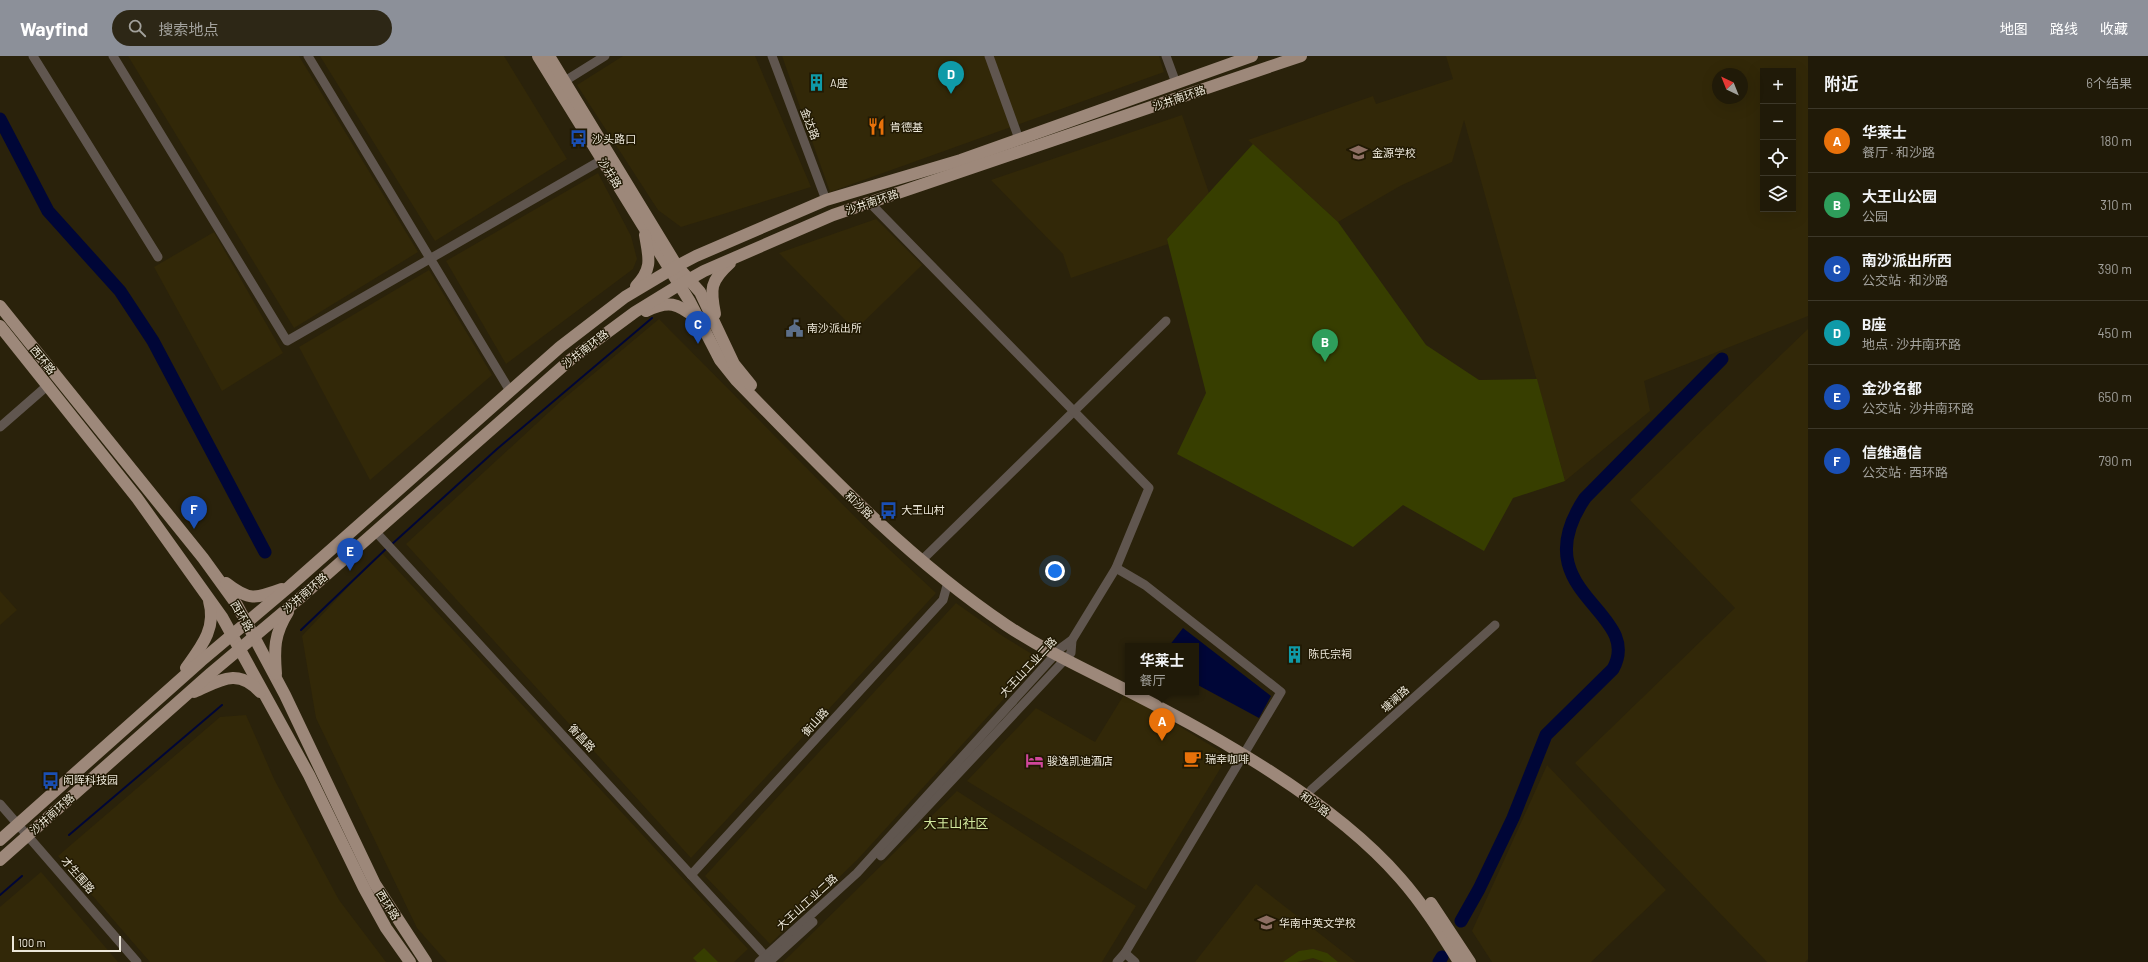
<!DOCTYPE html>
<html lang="zh">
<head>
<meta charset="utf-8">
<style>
  body { margin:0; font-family:Barlow,"Noto Sans SC",sans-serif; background:#2d2716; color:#f1f3f6 }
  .controls { position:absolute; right:12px; top:12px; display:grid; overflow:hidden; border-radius:0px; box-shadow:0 4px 16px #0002 }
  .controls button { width:36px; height:36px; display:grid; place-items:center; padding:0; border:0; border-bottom:1px solid #3d3829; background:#201a08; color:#f1f3f6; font:20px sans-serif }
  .compass { position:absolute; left:1712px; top:12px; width:36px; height:36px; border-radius:50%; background:#201a08; box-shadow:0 4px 16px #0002; rotate:317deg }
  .scale { position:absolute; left:12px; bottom:10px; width:109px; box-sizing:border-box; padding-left:4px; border:2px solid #ece7d9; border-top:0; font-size:11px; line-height:14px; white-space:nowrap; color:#ece7d9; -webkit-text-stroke:3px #211903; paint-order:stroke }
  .you { position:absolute; left:1055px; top:515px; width:14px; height:14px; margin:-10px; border:3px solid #fff; border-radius:50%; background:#1a73e8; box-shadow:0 0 0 6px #1a73e833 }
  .badge { display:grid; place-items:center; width:26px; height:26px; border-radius:50%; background:#8c9099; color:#fff; font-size:13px; font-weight:700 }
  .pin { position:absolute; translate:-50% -33px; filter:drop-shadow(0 1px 2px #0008) }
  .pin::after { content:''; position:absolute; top:21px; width:14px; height:12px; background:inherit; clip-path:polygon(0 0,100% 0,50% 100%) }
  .popup { position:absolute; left:1125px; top:587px; width:74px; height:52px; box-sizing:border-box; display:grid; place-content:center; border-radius:0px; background:#201a08; filter:drop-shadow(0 1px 3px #0005); font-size:13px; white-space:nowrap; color:#a2a19c }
  .popup b { font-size:15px; color:#f1f3f6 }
  .popup::after { content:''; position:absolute; left:50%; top:100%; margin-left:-8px; border:8px solid transparent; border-top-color:#201a08 }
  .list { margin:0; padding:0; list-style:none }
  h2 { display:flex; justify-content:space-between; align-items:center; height:52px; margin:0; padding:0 16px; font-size:17px }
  h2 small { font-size:13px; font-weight:400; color:#a2a19c }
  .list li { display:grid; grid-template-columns:26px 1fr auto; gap:12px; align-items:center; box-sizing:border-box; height:64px; padding:0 16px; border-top:1px solid #3d3829 }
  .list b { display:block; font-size:15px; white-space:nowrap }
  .list p { margin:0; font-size:13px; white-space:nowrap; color:#a2a19c }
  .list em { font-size:13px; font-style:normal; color:#a2a19c }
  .icon { flex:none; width:22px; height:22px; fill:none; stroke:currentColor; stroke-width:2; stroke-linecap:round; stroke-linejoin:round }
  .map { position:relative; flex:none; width:1808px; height:906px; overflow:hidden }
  header { display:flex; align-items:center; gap:24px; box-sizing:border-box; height:56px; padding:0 20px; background:#8c9099; color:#fff }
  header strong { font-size:19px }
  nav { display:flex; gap:22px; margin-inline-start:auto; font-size:14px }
  .search { width:280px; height:36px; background:#2d2716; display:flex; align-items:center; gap:10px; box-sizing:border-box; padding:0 14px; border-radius:22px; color:#a2a19c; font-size:15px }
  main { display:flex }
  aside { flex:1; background:#201a08 }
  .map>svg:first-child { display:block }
  .built { fill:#322808; fill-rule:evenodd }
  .green { fill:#373e00 }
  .water { fill:#000637 }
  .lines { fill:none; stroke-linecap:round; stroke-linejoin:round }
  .stream { stroke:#000637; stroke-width:2 }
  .river { stroke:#000637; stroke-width:13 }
  .minor { stroke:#60564f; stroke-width:9 }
  .major { stroke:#9d887a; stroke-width:12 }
  .labels { text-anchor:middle; stroke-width:3; stroke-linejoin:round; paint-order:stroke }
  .poi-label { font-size:11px; fill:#ece7d9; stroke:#211903; text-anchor:start }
  .street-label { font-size:11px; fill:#ece7d9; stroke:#211903 }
  .quarter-label { font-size:13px; fill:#d3ea9f; stroke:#211903 }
</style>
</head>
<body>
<header>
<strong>Wayfind</strong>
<div class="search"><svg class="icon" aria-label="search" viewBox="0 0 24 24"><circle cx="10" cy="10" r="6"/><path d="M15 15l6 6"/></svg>搜索地点</div>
<nav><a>地图</a><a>路线</a><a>收藏</a></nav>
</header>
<main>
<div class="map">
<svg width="1808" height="906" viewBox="0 0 1808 906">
  <rect width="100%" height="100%" fill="#2a220b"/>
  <g class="built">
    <polygon points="128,0 299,0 418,196 294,272"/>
    <polygon points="320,0 504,0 567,103 435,185"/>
    <polygon points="623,0 755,0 811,131 681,171 658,154 577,29"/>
    <polygon points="782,0 1159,0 1164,16 830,136"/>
    <path d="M1446,0H1808V260L1644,325L1650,355L1565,425L1464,64L1452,106L1400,130L1338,166L1248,84L1373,40L1376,48L1453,23ZM1763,15H1793V153H1763ZM1718,18H1742V42H1718Z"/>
    <polygon points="1182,59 1209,137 1167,183 1168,188 1071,222 1063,198 991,124"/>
    <polygon points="598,117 631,180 637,203 633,213 506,308 446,205"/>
    <polygon points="876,163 922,209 855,274 779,197"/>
    <polygon points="214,176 283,297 222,335 154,211"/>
    <polygon points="429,214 492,319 370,424 299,291"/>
    <polygon points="659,263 862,468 936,537 691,802 406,488 561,345"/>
    <polygon points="1808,273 1808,903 1805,906 1767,906 1575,707 1735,552 1630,444"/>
    <polygon points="381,496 748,893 734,906 447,906 417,872 316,662 302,580"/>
    <polygon points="0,535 17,554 0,569"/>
    <polygon points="956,547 1001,579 1040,603 858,803 770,888 705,820"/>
    <polygon points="1125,637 1228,700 1146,834 967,725 1036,652 1095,686"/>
    <polygon points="246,659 274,723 339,844 386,906 150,906 58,800 220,661"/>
    <polygon points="1547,709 1666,834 1591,906 1492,906 1472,875"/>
    <polygon points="957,735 1136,850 1102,906 783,906"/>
    <polygon points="41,816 118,906 0,906 0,851"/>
    <polygon points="1256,828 1356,906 1195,906"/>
  </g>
  <g class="green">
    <polygon points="1253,88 1338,166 1426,289 1479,324 1537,323 1565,425 1513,442 1484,495 1403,449 1353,491 1177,398 1206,337 1167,183"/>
    <polygon points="704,892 718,906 697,906 693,902"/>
    <polygon points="1313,893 1327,897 1338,906 1324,906 1313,902 1297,906 1283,906 1299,895"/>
  </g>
  <polygon class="water" points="1183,572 1271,640 1259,662 1196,628 1196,590 1169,590"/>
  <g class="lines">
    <g class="stream">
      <polyline points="391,489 497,393 652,262"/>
      <polyline points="301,574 387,492"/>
      <polyline points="69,779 222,649"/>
      <polyline points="0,839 22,820"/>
    </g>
    <g class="river">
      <polyline points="0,63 48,155 120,235 153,285 265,496"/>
      <path d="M1461,865L1479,833L1513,762L1546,679L1613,613C1645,555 1521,537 1585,442L1722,303"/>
      <polyline points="1439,906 1442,901"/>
    </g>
    <g class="minor">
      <polyline points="33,0 158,201"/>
      <polyline points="113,0 287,285 607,101"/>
      <polyline points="308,0 510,335"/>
      <polyline points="772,0 826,144"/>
      <polyline points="989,0 1019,83"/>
      <polyline points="1166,0 1176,27"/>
      <polyline points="560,28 605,0"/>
      <polyline points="0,371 47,330"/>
      <polyline points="375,475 770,905"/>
      <polyline points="922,504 1166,265"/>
      <polyline points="1116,512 1145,529 1281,636 1125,897 1117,906"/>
      <polyline points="1311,734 1495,569"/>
      <polyline points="0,748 137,906"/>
      <polyline points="881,800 1071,597 1072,584"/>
      <polyline points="691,819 943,544 948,526"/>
      <polyline points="1125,897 1135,906"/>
      <polyline points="759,906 857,817 1061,592 1072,584 1116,512 1149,432 870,147"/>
      <polyline points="769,906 813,866"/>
    </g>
    <g class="major">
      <path d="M538,0L690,246L720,304L736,324C821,411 905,501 1006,569C1045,595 1087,614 1128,635"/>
      <polyline points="549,0 677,210 700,236 734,308 751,329"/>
      <path d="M636,230C653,212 649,202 645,179"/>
      <polyline points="0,250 203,502 237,549 285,639 375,828 426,906"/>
      <path d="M646,255C669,244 677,247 696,262"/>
      <path d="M715,258C710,233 710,225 730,207"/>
      <polyline points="0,270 137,442 222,561 309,719 364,832 386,872 410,906"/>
      <path d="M226,527C249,545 255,543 282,533"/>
      <path d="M186,612C201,591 217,572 209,545"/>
      <path d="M276,618C274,593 274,578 288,556"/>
      <path d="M194,636C220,625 237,611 260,636"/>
      <path d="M1130,636C1219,681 1335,747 1400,822C1423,848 1441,877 1459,906"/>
      <polyline points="0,784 201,605 290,530 560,291 625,241 677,210 696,200 826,144 961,104 1252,0"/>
      <polyline points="0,804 211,617 300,542 570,304 635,256 679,229 704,215 833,159 1301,0"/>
      <polyline points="1431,847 1470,906"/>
    </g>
  </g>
  <defs>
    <symbol id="building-bare" viewBox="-9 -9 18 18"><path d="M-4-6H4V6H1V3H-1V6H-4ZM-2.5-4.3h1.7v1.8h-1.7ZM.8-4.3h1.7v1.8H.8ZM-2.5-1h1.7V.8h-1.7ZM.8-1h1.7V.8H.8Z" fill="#0f9aa8" stroke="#211903" stroke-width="2.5" paint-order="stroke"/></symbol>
    <symbol id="restaurant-bare" viewBox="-9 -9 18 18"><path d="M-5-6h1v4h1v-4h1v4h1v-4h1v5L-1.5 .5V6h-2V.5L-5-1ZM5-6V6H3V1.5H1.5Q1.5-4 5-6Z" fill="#e8710a" stroke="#211903" stroke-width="2.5" paint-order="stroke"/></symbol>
    <symbol id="bus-bare" viewBox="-9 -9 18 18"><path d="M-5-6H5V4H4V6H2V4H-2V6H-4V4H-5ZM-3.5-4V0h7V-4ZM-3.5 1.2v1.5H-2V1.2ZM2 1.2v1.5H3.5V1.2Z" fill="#1a4fb4" stroke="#211903" stroke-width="2.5" paint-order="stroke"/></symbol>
    <symbol id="school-bare" viewBox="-9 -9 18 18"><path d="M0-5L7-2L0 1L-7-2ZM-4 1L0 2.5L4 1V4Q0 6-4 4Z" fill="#8d6e63" stroke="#211903" stroke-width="2.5" paint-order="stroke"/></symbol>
    <symbol id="civic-bare" viewBox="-9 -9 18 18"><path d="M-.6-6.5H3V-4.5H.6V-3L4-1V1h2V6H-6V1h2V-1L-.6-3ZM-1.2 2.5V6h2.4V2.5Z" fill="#5c6f8a" stroke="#211903" stroke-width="2.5" paint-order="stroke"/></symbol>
    <symbol id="cafe-bare" viewBox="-9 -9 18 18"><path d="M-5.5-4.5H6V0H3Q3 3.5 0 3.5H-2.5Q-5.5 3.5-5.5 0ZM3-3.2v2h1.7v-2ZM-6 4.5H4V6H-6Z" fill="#e8710a" stroke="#211903" stroke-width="2.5" paint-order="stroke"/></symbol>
    <symbol id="hotel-bare" viewBox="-9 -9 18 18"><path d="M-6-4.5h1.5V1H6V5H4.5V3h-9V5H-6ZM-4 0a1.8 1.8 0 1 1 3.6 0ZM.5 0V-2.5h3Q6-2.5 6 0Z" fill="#d1479c" stroke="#211903" stroke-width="2.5" paint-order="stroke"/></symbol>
  </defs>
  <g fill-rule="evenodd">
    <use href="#building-bare" x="804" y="14" width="25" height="25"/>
    <use href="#restaurant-bare" x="864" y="58" width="25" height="25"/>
    <use href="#bus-bare" x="566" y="70" width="25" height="25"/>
    <use href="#school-bare" x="1346" y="84" width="25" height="25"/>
    <use href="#civic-bare" x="782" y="260" width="25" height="25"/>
    <use href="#bus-bare" x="876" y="442" width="25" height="25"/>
    <use href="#building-bare" x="1282" y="586" width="25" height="25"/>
    <use href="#cafe-bare" x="1180" y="690" width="25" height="25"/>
    <use href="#hotel-bare" x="1022" y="692" width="25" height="25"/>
    <use href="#bus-bare" x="38" y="712" width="25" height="25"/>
    <use href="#school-bare" x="1254" y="854" width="25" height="25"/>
  </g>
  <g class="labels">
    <g class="poi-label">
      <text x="830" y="31">A座</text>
      <text x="890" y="75">肯德基</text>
      <text x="592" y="87">沙头路口</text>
      <text x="1372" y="101">金源学校</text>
      <text x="807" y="276">南沙派出所</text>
      <text x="901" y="458">大王山村</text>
      <text x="1308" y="602">陈氏宗祠</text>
      <text x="1205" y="707">瑞幸咖啡</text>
      <text x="1047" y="709">骏逸凯迪酒店</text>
      <text x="63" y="728">闳晖科技园</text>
      <text x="1279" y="871">华南中英文学校</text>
    </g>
    <g class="street-label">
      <text transform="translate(1179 42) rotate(-19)" y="4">沙井南环路</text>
      <text transform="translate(810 68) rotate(69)" y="4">金达路</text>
      <text transform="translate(610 117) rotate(58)" y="4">沙井路</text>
      <text transform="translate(872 146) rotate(-19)" y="4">沙井南环路</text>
      <text transform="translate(585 293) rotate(-38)" y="4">沙井南环路</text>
      <text transform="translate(43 304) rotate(51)" y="4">西环路</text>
      <text transform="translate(859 449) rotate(44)" y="4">和沙路</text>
      <text transform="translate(305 537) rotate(-41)" y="4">沙井南环路</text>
      <text transform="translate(242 560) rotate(60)" y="4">西环路</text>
      <text transform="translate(1028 611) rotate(-47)" y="4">大王山工业二路</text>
      <text transform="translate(1395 643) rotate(-42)" y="4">塘澜路</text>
      <text transform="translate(815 666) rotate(-48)" y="4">衡山路</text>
      <text transform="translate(582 682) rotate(47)" y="4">衡昌路</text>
      <text transform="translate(1315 748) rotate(36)" y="4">和沙路</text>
      <text transform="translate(52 758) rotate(-42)" y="4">沙井南环路</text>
      <text transform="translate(78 819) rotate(49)" y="4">才生围路</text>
      <text transform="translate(807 846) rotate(-42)" y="4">大王山工业二路</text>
      <text transform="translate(388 849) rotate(58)" y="4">西环路</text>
    </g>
    <g class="quarter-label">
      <text x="956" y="772">大王山社区</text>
    </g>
  </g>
</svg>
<div class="controls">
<button>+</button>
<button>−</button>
<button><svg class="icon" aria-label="locate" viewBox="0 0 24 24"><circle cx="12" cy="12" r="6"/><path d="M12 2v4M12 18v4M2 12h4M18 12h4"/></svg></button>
<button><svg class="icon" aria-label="layers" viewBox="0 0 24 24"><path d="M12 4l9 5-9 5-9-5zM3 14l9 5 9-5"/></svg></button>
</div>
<svg class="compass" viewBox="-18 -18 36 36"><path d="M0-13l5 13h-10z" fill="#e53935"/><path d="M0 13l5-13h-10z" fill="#a2a19c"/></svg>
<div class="scale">100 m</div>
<div class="you"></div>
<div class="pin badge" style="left:1162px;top:685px;background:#e8710a">A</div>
<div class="popup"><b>华莱士</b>餐厅</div>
<div class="pin badge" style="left:1325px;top:306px;background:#2e9e5b">B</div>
<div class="pin badge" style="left:698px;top:288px;background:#1a4fb4">C</div>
<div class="pin badge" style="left:951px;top:38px;background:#0f9aa8">D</div>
<div class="pin badge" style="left:350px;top:515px;background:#1a4fb4">E</div>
<div class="pin badge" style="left:194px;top:473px;background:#1a4fb4">F</div>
</div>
<aside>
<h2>附近<small>6个结果</small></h2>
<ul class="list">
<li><span class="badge" style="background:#e8710a">A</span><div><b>华莱士</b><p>餐厅 · 和沙路</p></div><em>180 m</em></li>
<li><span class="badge" style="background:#2e9e5b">B</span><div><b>大王山公园</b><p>公园</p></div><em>310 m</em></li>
<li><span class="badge" style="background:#1a4fb4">C</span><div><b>南沙派出所西</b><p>公交站 · 和沙路</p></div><em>390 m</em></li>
<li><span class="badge" style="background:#0f9aa8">D</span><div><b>B座</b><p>地点 · 沙井南环路</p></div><em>450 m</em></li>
<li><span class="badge" style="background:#1a4fb4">E</span><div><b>金沙名都</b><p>公交站 · 沙井南环路</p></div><em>650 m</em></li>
<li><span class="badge" style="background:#1a4fb4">F</span><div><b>信维通信</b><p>公交站 · 西环路</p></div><em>790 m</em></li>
</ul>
</aside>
</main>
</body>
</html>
